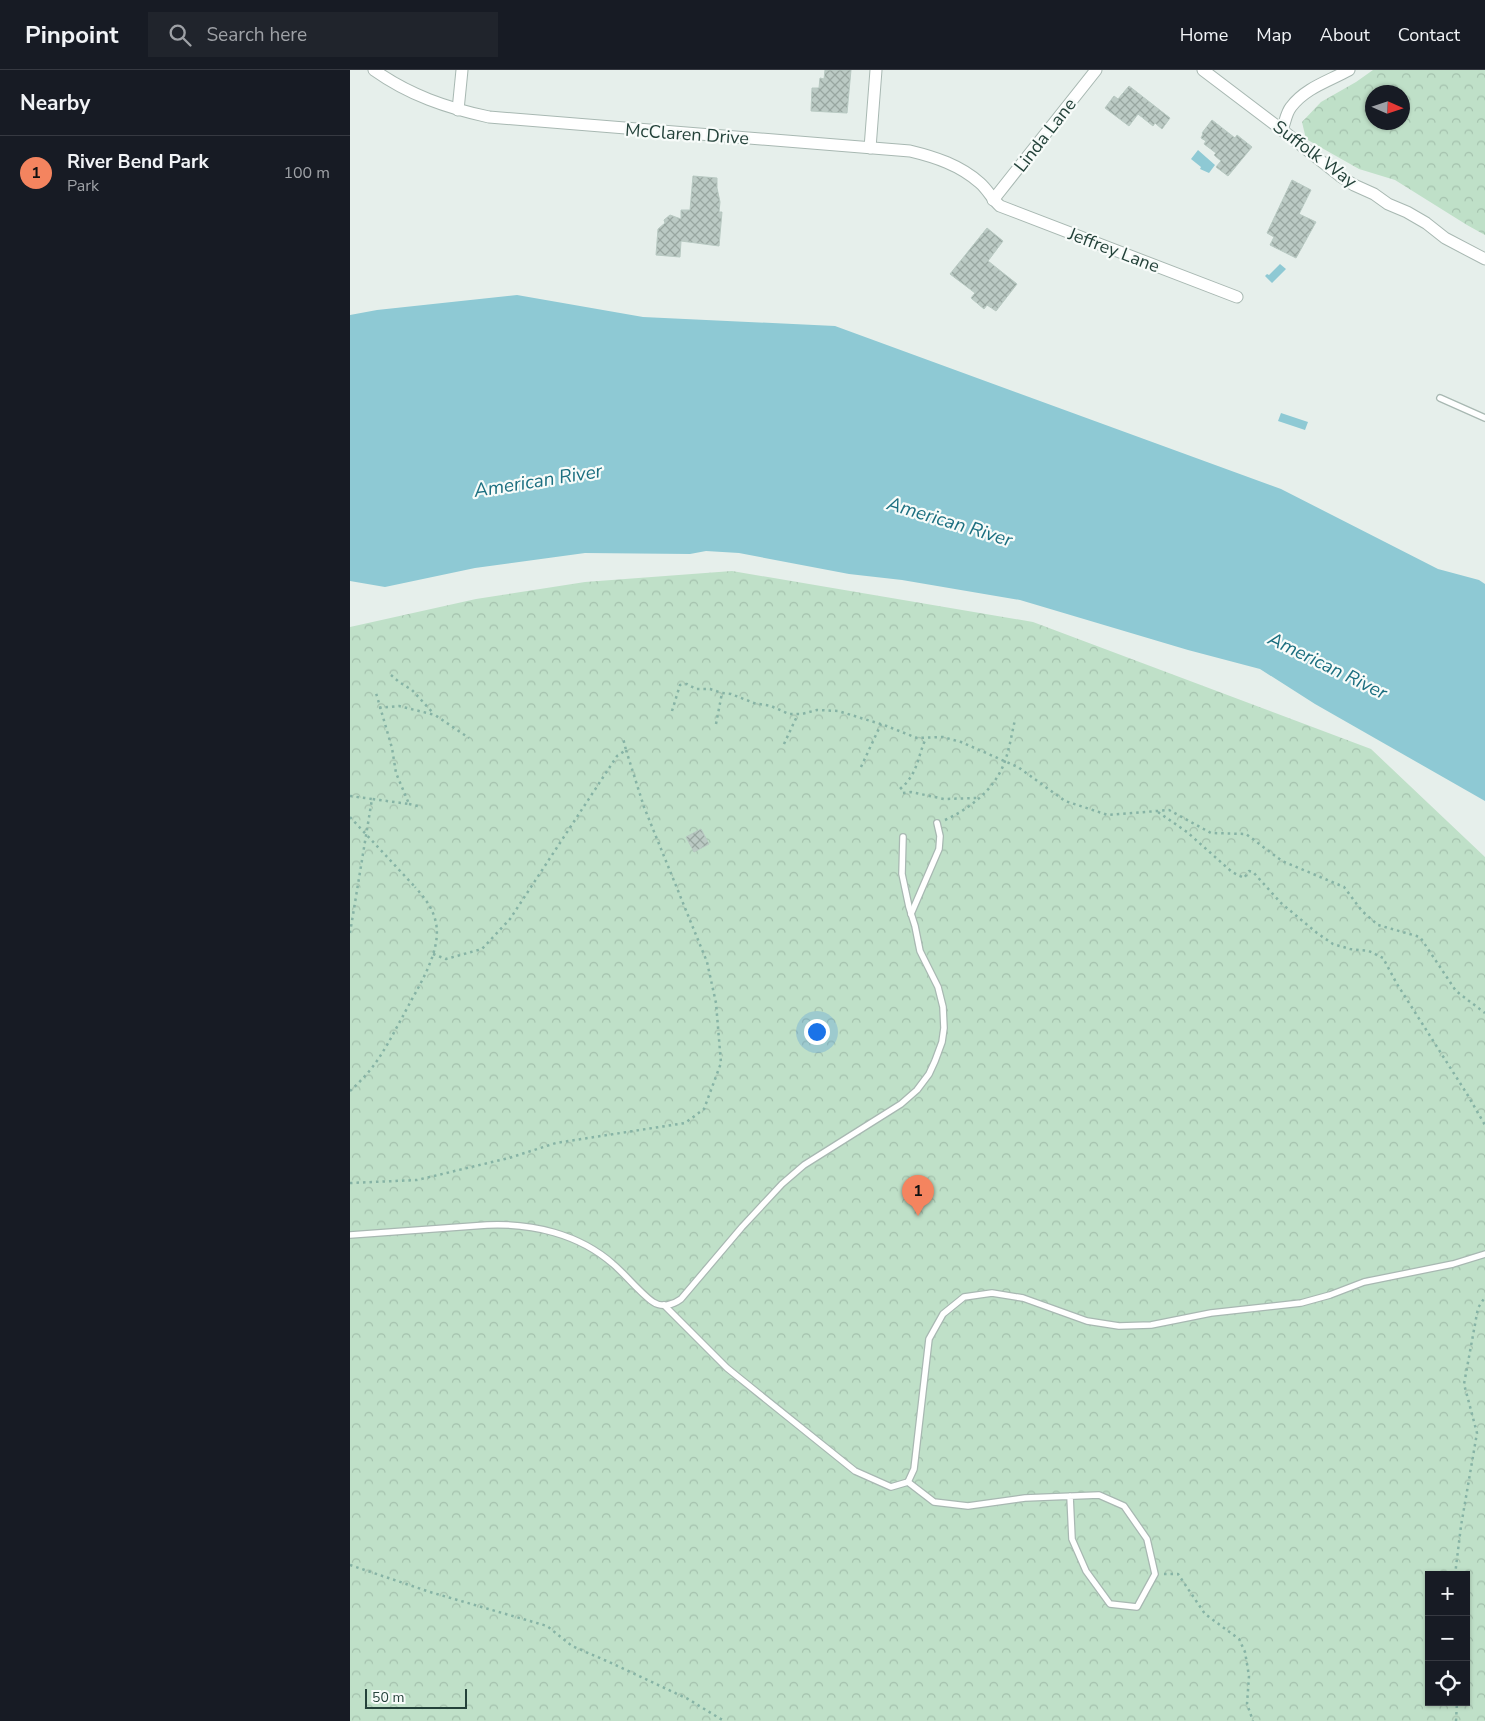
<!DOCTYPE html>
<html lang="en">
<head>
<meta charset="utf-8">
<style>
  body { margin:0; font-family:"Nunito Sans",sans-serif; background:#20242c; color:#f1f3f6 }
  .controls { position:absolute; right:15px; bottom:15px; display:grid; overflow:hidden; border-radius:0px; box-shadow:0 1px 4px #0004 }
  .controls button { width:45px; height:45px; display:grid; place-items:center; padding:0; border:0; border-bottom:1px solid #363941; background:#171b24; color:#f1f3f6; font:25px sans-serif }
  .compass { position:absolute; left:1015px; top:15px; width:45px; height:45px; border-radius:50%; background:#171b24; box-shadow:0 1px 4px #0004; rotate:93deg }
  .scale { position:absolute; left:15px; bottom:12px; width:102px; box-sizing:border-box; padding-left:5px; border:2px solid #24423a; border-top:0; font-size:14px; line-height:18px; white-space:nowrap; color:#24423a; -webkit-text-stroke:4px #f7fbf9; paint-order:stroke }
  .you { position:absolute; left:466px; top:961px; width:18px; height:18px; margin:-12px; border:4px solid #fff; border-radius:50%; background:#1a73e8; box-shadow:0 0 0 8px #1a73e833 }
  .badge { display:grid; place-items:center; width:32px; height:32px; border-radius:50%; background:#f4845f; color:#111; font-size:16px; font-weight:700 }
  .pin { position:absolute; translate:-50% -41px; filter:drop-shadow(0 1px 2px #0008) }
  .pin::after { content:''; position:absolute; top:26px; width:18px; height:15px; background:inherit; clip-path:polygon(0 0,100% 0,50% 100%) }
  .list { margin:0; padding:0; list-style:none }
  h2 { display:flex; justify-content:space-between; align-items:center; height:65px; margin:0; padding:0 20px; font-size:21px }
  h2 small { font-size:16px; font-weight:400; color:#9ea1a6 }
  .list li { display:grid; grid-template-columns:32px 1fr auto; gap:15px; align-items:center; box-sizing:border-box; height:75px; padding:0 20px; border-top:1px solid #363941 }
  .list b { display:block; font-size:19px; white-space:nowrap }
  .list p { margin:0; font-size:16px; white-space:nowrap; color:#9ea1a6 }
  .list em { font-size:16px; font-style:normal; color:#9ea1a6 }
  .icon { flex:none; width:28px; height:28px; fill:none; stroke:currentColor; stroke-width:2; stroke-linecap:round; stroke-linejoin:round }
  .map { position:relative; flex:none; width:1135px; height:1651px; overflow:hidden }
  header { display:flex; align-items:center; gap:30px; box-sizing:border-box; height:70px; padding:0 25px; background:#171b24; border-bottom:1px solid #363941 }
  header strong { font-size:24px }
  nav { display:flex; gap:28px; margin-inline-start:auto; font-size:18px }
  .search { width:350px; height:45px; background:#20242c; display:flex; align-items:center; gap:12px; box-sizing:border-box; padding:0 18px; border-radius:0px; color:#9ea1a6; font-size:19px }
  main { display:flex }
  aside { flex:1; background:#171b24 }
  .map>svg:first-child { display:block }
  .park { fill:url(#park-crowns); fill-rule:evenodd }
  .water { fill:#8ec9d4 }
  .building { fill:url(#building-cross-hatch); stroke:#b8c9c2 }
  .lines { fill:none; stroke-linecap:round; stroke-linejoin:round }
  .lane-casing { stroke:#a8b8b2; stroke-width:8 }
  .street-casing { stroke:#a8b8b2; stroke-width:13 }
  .path { stroke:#86b3a5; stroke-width:2.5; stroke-dasharray:2.5 4; stroke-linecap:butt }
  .lane { stroke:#fff; stroke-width:5.5 }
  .street { stroke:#fff; stroke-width:11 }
  .path-bridge { stroke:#86b3a5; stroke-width:2.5; stroke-dasharray:2.5 4; stroke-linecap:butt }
  .labels { text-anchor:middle; stroke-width:4.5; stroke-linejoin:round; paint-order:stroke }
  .street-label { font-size:18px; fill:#24423a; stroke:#f7fbf9 }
  .water-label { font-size:19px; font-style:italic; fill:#1c6f80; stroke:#f7fbf9 }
</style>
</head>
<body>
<header>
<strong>Pinpoint</strong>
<div class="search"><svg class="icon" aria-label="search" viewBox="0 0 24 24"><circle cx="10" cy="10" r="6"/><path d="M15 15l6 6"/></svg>Search here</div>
<nav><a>Home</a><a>Map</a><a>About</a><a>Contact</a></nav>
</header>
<main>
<aside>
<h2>Nearby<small></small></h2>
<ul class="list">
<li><span class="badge">1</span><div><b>River Bend Park</b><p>Park</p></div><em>100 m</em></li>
</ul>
</aside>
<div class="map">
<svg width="1135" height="1651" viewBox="0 0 1135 1651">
  <defs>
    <pattern id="park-crowns" width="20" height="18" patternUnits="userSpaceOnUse" patternTransform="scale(1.25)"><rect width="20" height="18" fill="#bfe0c8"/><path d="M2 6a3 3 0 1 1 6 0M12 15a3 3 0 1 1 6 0" fill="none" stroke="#a4c1ad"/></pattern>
    <pattern id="building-cross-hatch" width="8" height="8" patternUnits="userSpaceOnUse" patternTransform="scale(1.25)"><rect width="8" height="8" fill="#bbcac4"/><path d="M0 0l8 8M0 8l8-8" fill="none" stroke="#98a6a0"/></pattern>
  </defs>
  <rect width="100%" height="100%" fill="#e6efeb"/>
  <g class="park">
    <path d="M1023,0H1135V165L1117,155L1045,110L1009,99L956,69L952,52L971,32L1006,12ZM1052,22V52H1022V22Z"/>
    <path d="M382,501L683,552L1021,679L1135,787V1651H0V557L126,529L235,512ZM1079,1505H1116V1632H1079Z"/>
  </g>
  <g class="water">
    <polygon points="848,80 865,95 859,103 850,99 851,97 841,89"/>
    <polygon points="930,194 936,199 922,213 915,206 917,204 919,205"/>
    <polygon points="167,225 293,247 485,256 931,419 1088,499 1129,510 1135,514 1135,731 965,634 910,599 838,580 670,530 552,510 499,504 389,483 356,481 340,484 235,483 125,498 35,517 0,511 0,245 27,240"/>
    <polygon points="931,343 958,352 955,360 928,351"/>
  </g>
  <g class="building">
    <polygon points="475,0 501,0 497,43 461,41 462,18 469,18 470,8 474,9"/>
    <polygon points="779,16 820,48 812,59 805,53 803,56 788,44 779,56 755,38 764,26 768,29"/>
    <polygon points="862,50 885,68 887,65 902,77 878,106 866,97 871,91 864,85 866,83 854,74 856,71 851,68 853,64 852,63"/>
    <polygon points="343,106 367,108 367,118 370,132 369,142 372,142 369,176 331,171 330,187 306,185 308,159 315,153 314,150 320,145 331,149 331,140 340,140"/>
    <polygon points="942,110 961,120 949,144 966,152 946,188 920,175 924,167 917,163"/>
    <polygon points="637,158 653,171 638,191 667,214 646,241 637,235 634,239 621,228 625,223 600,204"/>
    <polygon points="351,759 359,774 344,782 336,767"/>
  </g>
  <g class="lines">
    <defs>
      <g id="lane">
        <polyline points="1090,328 1135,348"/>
        <polyline points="561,844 589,779 590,766 587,753"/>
        <path d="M0,1165L137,1155C182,1153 229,1164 263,1194C275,1204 291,1224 303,1232C312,1238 323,1235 331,1229L392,1157L432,1114L454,1095L551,1034L567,1020L579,1004L585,991L592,972L594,958L593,937L588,917L570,881L565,856L559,837L552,804L553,767"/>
        <polyline points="314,1235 377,1298 505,1401 541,1417 558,1412 564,1399 579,1269 593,1244 614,1227 642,1223 673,1228 737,1251 769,1256 801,1255 861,1243 951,1233 980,1225 1014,1212 1103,1194 1135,1184"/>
        <polyline points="558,1412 584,1432 618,1436 675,1428 749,1425 774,1436 797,1469 805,1504 787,1537 760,1534 736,1501 722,1469 720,1426"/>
      </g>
      <g id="street">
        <path d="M24,0C59,25 97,38 139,47L560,81C585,87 610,95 630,113C638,120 642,129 650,136L887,227"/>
        <polyline points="853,0 932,60 990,106 1004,115 1024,124 1038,134 1057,142 1076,153 1095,168 1135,189"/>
        <polyline points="108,40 112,0"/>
        <path d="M932,60C935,53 936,43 941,37C955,18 979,11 999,0"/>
        <polyline points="520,78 526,0"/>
        <polyline points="643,130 746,0"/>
      </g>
    </defs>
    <use href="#lane" class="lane-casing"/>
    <use href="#street" class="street-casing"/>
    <g class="path">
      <polyline points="41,605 49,612 62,620 84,644"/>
      <polyline points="29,638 49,636 85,645 119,668"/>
      <polyline points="322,641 330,615 337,614 346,619 360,619 372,623 381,624 404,633 421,636 439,644 452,644 467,640 488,641 534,655 567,668 593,667 611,672 668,697 715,731 758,745 819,740 861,763 896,764 932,791 994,817 1012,841 1028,855 1070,867 1106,921 1135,943"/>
      <polyline points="366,654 372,623"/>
      <polyline points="434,674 448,644"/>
      <polyline points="511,697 531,654"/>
      <path d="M550,719C568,704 567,688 576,668"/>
      <polyline points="553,723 561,722 594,729 627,728"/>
      <polyline points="0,726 22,729"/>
      <polyline points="59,734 72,737"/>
      <polyline points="808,742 837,762 882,802 894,808 899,801 903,802 931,833 967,863 983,874 1000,879 1019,881 1033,888 1047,914 1117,1024 1135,1055"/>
      <path d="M595,750C623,737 647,717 656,688C660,676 662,662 665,650"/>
      <polyline points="0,863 22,729 59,734 46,703 42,678 26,623"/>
      <polyline points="83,884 96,889 132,879 160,849 267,686 276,680 273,668"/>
      <path d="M0,1021C12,1010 24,997 32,983C40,971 46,958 53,946C66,920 92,883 86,853C83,838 74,827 65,817"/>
      <polyline points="0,1113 67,1110 159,1088 206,1073 335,1053 354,1039 371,993 366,933 357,892 294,737 276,680"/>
      <polyline points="0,1495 80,1522 197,1556 222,1576 259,1592 338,1629 374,1651"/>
      <polyline points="814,1504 828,1504 855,1544 889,1569 895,1582 899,1606 897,1634 903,1651"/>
      <polyline points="1105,1505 1111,1456 1127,1363 1114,1314 1128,1238 1135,1227"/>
      <polyline points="1106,1651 1107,1632"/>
    </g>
    <use href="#lane" class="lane"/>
    <use href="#street" class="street"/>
    <polyline class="path-bridge" points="0,747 65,817"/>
  </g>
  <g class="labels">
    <g class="street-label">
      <text transform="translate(337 64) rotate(4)" y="6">McClaren Drive</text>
      <text transform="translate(695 65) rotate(-52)" y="6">Linda Lane</text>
      <text transform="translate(965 84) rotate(37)" y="6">Suffolk Way</text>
      <text transform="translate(764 180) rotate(21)" y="6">Jeffrey Lane</text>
    </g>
    <g class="water-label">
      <text transform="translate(188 410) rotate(-9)" y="7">American River</text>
      <text transform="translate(600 451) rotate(17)" y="7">American River</text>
      <text transform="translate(978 595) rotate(26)" y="7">American River</text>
    </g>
  </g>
</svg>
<div class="controls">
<button>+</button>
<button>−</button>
<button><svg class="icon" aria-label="locate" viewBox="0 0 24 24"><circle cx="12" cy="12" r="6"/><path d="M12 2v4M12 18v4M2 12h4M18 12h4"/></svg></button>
</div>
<svg class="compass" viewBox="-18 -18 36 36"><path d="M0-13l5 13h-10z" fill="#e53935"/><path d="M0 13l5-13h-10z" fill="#9ea1a6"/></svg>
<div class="scale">50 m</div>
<div class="you"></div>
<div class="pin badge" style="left:568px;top:1146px">1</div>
</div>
</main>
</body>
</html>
